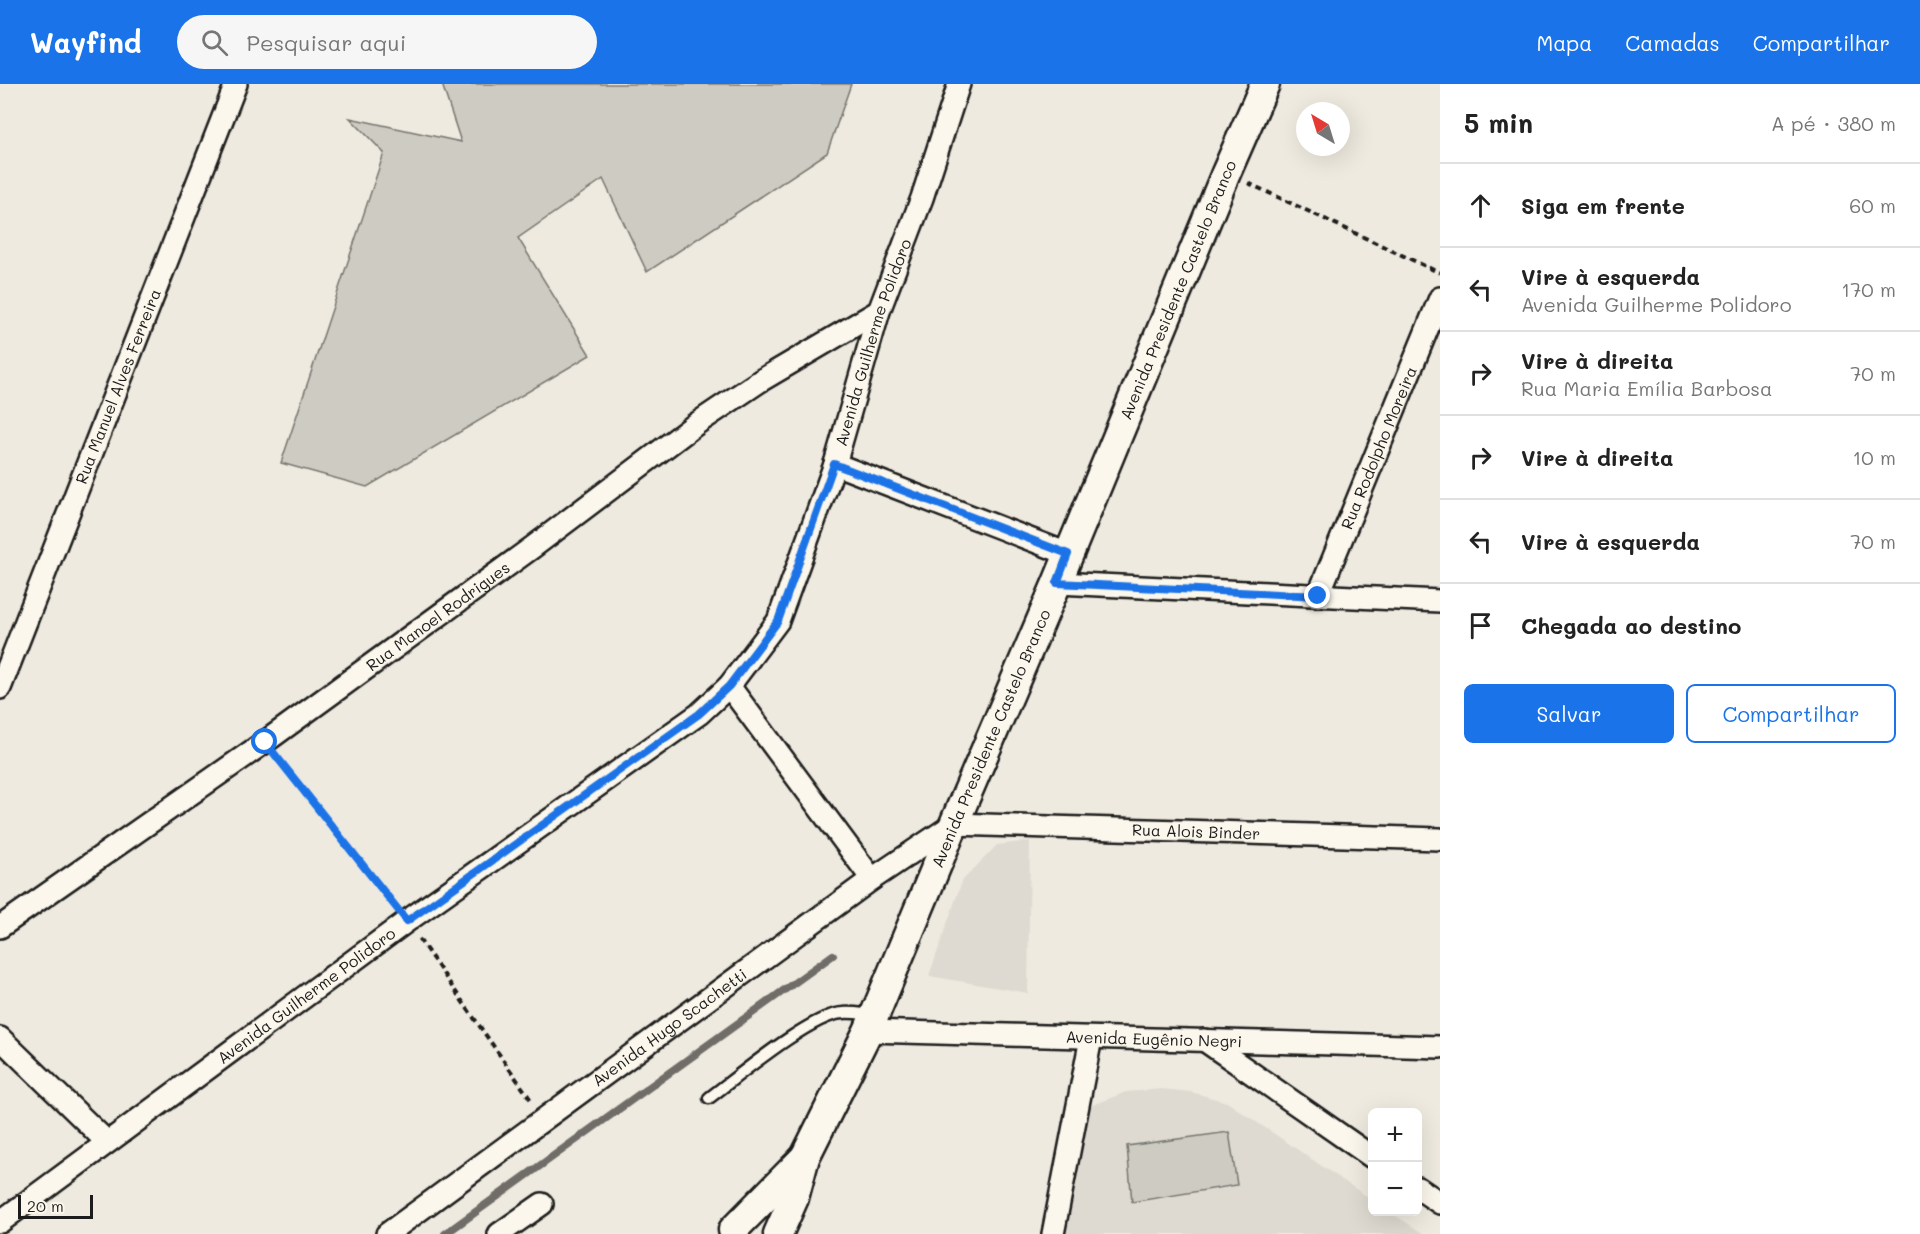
<!DOCTYPE html>
<html lang="pt">
<head>
<meta charset="utf-8">
<style>
  body { margin:0; font-family:Mali,sans-serif; background:#f6f6f6; color:#222 }
  .controls { position:absolute; right:18px; bottom:18px; display:grid; overflow:hidden; border-radius:9px; box-shadow:0 6px 24px #0002 }
  .controls button { width:54px; height:54px; display:grid; place-items:center; padding:0; border:0; border-bottom:2px solid #e0e0e0; background:#fff; color:#222; font:30px sans-serif }
  .compass { position:absolute; left:1296px; top:18px; width:54px; height:54px; border-radius:50%; background:#fff; box-shadow:0 6px 24px #0002; rotate:322deg }
  .scale { position:absolute; left:18px; bottom:15px; width:75px; box-sizing:border-box; padding-left:6px; border:3px solid #1c1c1c; border-top:0; font-size:16px; line-height:21px; white-space:nowrap; color:#1c1c1c; -webkit-text-stroke:4px #fbf7ec; paint-order:stroke }
  .stop { position:absolute; width:18px; height:18px; margin:-14px; border:4px solid #1a73e8; border-radius:50%; background:#fff }
  .stop.end { background:#1a73e8; border-color:#fff; box-shadow:0 2px 6px #0008 }
  .list { margin:0; padding:0; list-style:none }
  h2 { display:flex; justify-content:space-between; align-items:center; height:78px; margin:0; padding:0 24px; font-size:26px }
  h2 small { font-size:20px; font-weight:400; color:#767676 }
  .list li { display:grid; grid-template-columns:39px 1fr auto; gap:18px; align-items:center; box-sizing:border-box; height:84px; padding:0 24px; border-top:2px solid #e0e0e0 }
  .list b { display:block; font-size:22px; white-space:nowrap }
  .list p { margin:0; font-size:20px; white-space:nowrap; color:#767676 }
  .list em { font-size:20px; font-style:normal; color:#767676 }
  .actions { display:flex; gap:12px; padding:18px 24px }
  .actions a { flex:1; padding:14px 0; border:2px solid #1a73e8; border-radius:9px; text-align:center; font-size:21px; color:#1a73e8 }
  .actions .main { background:#1a73e8; color:#fff }
  .icon { flex:none; width:33px; height:33px; fill:none; stroke:currentColor; stroke-width:2; stroke-linecap:round; stroke-linejoin:round }
  .map { position:relative; flex:none; width:1440px; height:1150px; overflow:hidden }
  header { display:flex; align-items:center; gap:36px; box-sizing:border-box; height:84px; padding:0 30px; background:#1a73e8; color:#fff }
  header strong { font-size:28px }
  nav { display:flex; gap:33px; margin-inline-start:auto; font-size:21px }
  .search { width:420px; height:54px; background:#f6f6f6; display:flex; align-items:center; gap:15px; box-sizing:border-box; padding:0 21px; border-radius:33px; color:#767676; font-size:22px }
  main { display:flex }
  aside { flex:1; background:#fff }
  .map>svg:first-child { display:block }
  .built { fill:#dedad1 }
  .green { fill:#ceccc2; stroke:#75746f; stroke-width:1.5 }
  .lines { fill:none; stroke-linecap:round; stroke-linejoin:round }
  .stream { stroke:#6f6d69; stroke-width:8 }
  .lane-casing { stroke:#1c1c1c; stroke-width:15 }
  .street-casing { stroke:#1c1c1c; stroke-width:26 }
  .secondary-casing { stroke:#1c1c1c; stroke-width:33 }
  .path { stroke:#1c1c1c; stroke-width:4; stroke-dasharray:6 4.5; stroke-linecap:butt }
  .lane { stroke:#fbf7ec; stroke-width:10 }
  .street { stroke:#fbf7ec; stroke-width:21 }
  .secondary { stroke:#fbf7ec; stroke-width:28 }
  .route { stroke:#1a73e8; stroke-width:8 }
  .labels { text-anchor:middle; stroke-width:4.5; stroke-linejoin:round; paint-order:stroke }
  .street-label { font-size:16px; fill:#1c1c1c; stroke:#fbf7ec }
</style>
</head>
<body>
<header>
<strong>Wayfind</strong>
<div class="search"><svg class="icon" aria-label="search" viewBox="0 0 24 24"><circle cx="10" cy="10" r="6"/><path d="M15 15l6 6"/></svg>Pesquisar aqui</div>
<nav><a>Mapa</a><a>Camadas</a><a>Compartilhar</a></nav>
</header>
<main>
<div class="map">
<svg width="1440" height="1150" viewBox="0 0 1440 1150">
  <rect width="100%" height="100%" fill="#eeeadf"/>
  <filter id="ink" filterUnits="userSpaceOnUse"><feTurbulence type="fractalNoise" baseFrequency=".0167" numOctaves="2"/><feDisplacementMap in="SourceGraphic" scale="12" xChannelSelector="R" yChannelSelector="G"/><feConvolveMatrix kernelMatrix="1 2 1 2 8 2 1 2 1" color-interpolation-filters="sRGB"/></filter>
  <g filter="url(#ink)">
    <g class="built">
      <polygon points="1030,757 1028,909 929,892 962,797 997,761"/>
      <polygon points="1162,1005 1191,1008 1227,1018 1372,1116 1372,1128 1390,1128 1424,1150 1058,1150 1079,1034 1090,1022 1126,1008"/>
    </g>
    <g class="green">
      <polygon points="442,0 851,0 827,69 647,188 603,95 518,154 590,271 367,403 281,379 384,69 350,34 461,58"/>
      <polygon points="1229,1048 1237,1101 1132,1118 1127,1062"/>
    </g>
    <g class="lines">
      <polyline class="stream" points="445,1150 833,871"/>
      <defs>
        <path id="lane" d="M709,1014C737,993 812,930 843,929C852,928 862,930 871,931"/>
        <g id="street">
          <polyline points="835,380 1068,470"/>
          <polyline points="1057,499 1440,517"/>
          <path id="s1" d="M1318,512L1440,214"/>
          <polyline points="729,602 872,795"/>
          <path id="s2" d="M0,604L236,0"/>
          <path id="s3" d="M0,843L265,658L533,463L696,340L760,297L879,227"/>
          <path id="s4" d="M868,947L1440,963"/>
          <polyline points="0,954 107,1058"/>
          <polyline points="1204,956 1372,1073"/>
          <polyline points="1418,1104 1440,1119"/>
          <path id="s5" d="M0,1138L407,837L699,630L729,602L778,537L835,380L879,227L922,114L959,0"/>
          <path id="s6" d="M387,1150L872,795L954,740L1440,755"/>
          <polyline points="499,1150 542,1120"/>
          <polyline points="1053,1150 1091,954"/>
        </g>
        <g id="secondary">
          <polyline points="733,1146 805,1073"/>
          <path id="s7" d="M778,1150L794,1114L805,1073L868,947L954,740L1057,499L1226,89L1265,0"/>
        </g>
      </defs>
      <use href="#lane" class="lane-casing"/>
      <use href="#street" class="street-casing"/>
      <use href="#secondary" class="secondary-casing"/>
      <g class="path">
        <polyline points="1248,99 1440,189"/>
        <polyline points="278,675 393,820"/>
        <polyline points="419,855 531,1016"/>
      </g>
      <use href="#lane" class="lane"/>
      <use href="#street" class="street"/>
      <use href="#secondary" class="secondary"/>
    </g>
  </g>
  <g class="lines" filter="url(#ink)">
    <polyline class="route" points="265,658 407,837 699,630 729,602 778,537 834,380 1068,470 1057,499 1318,512"/>
  </g>
  <g class="labels">
    <g class="street-label">
      <text dy="6" stroke="none"><textPath href="#s7" startOffset="1026">Avenida Presidente Castelo Branco</textPath></text>
      <text dy="6" stroke="none"><textPath href="#s5" startOffset="1281">Avenida Guilherme Polidoro</textPath></text>
      <text dy="6" stroke="none"><textPath href="#s2" startOffset="324">Rua Manuel Alves Ferreira</textPath></text>
      <text dy="6" stroke="none"><textPath href="#s1" startOffset="160">Rua Rodolpho Moreira</textPath></text>
      <text dy="6" stroke="none"><textPath href="#s3" startOffset="537">Rua Manoel Rodrigues</textPath></text>
      <text dy="6" stroke="none"><textPath href="#s7" startOffset="540">Avenida Presidente Castelo Branco</textPath></text>
      <text dy="6" stroke="none"><textPath href="#s6" startOffset="942">Rua Alois Binder</textPath></text>
      <text dy="6" stroke="none"><textPath href="#s5" startOffset="381">Avenida Guilherme Polidoro</textPath></text>
      <text dy="6" stroke="none"><textPath href="#s6" startOffset="350">Avenida Hugo Scachetti</textPath></text>
      <text dy="6" stroke="none"><textPath href="#s4" startOffset="286">Avenida Eugênio Negri</textPath></text>
    </g>
  </g>
</svg>
<div class="controls">
<button>+</button>
<button>−</button>
</div>
<svg class="compass" viewBox="-18 -18 36 36"><path d="M0-13l5 13h-10z" fill="#e53935"/><path d="M0 13l5-13h-10z" fill="#767676"/></svg>
<div class="scale">20 m</div>
<div class="stop" style="left:265px;top:658px"></div>
<div class="stop end" style="left:1318px;top:512px"></div>
</div>
<aside>
<h2>5 min<small>A pé · 380 m</small></h2>
<ul class="list">
<li><svg class="icon" aria-label="ahead" viewBox="0 0 24 24"><path d="M12 20V5M6 11l6-6 6 6"/></svg><div><b>Siga em frente</b></div><em>60 m</em></li>
<li><svg class="icon" aria-label="left" viewBox="0 0 24 24"><path d="M17 20v-9H6M10 6l-5 5 5 5"/></svg><div><b>Vire à esquerda</b><p>Avenida Guilherme Polidoro</p></div><em>170 m</em></li>
<li><svg class="icon" aria-label="right" viewBox="0 0 24 24"><path d="M7 20v-9h11M14 6l5 5-5 5"/></svg><div><b>Vire à direita</b><p>Rua Maria Emília Barbosa</p></div><em>70 m</em></li>
<li><svg class="icon" aria-label="right" viewBox="0 0 24 24"><path d="M7 20v-9h11M14 6l5 5-5 5"/></svg><div><b>Vire à direita</b></div><em>10 m</em></li>
<li><svg class="icon" aria-label="left" viewBox="0 0 24 24"><path d="M17 20v-9H6M10 6l-5 5 5 5"/></svg><div><b>Vire à esquerda</b></div><em>70 m</em></li>
<li><svg class="icon" aria-label="arrive" viewBox="0 0 24 24"><path d="M6 21V4h12l-3 4 3 4H6"/></svg><div><b>Chegada ao destino</b></div></li>
</ul>
<div class="actions"><a class="main">Salvar</a><a>Compartilhar</a></div>
</aside>
</main>
</body>
</html>
